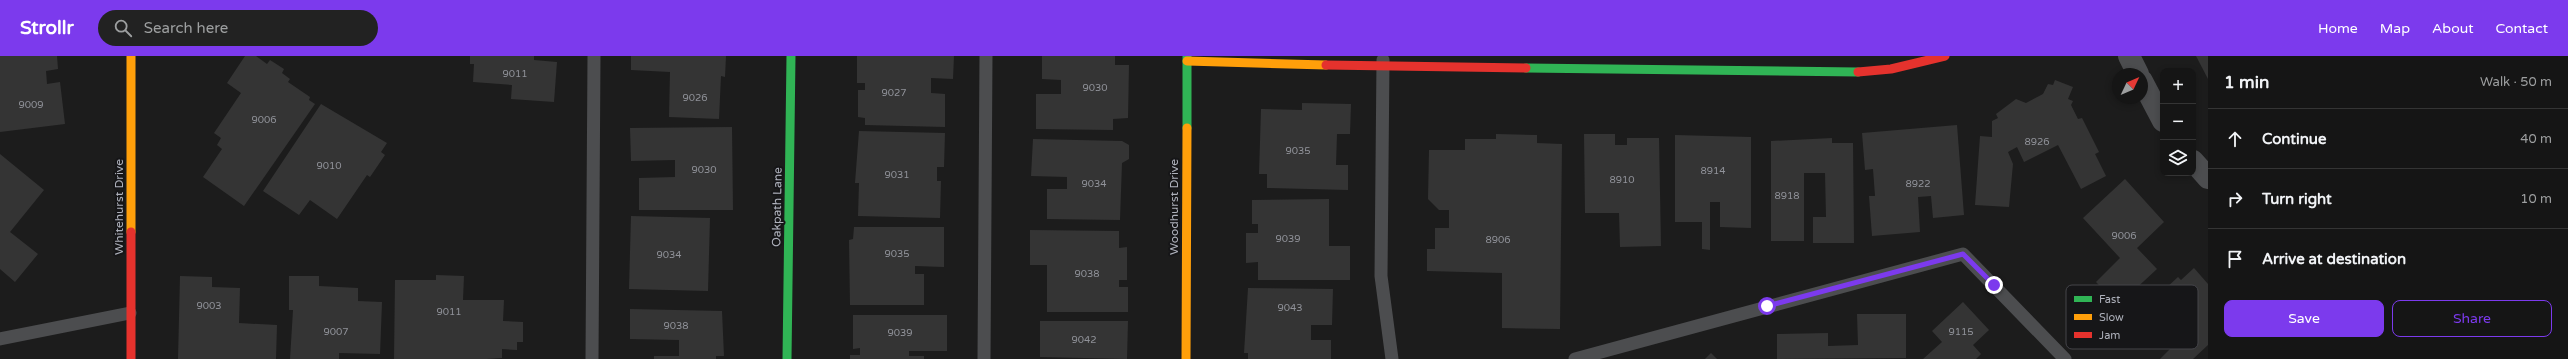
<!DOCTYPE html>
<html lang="en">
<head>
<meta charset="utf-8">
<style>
  body { margin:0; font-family:"Varela Round",sans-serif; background:#222; color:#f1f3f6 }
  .controls { position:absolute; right:12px; top:12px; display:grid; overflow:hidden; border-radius:8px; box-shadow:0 2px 6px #0003 }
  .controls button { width:36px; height:36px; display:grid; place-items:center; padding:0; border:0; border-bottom:1px solid #343434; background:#151515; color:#f1f3f6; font:20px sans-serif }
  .compass { position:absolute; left:2112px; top:12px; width:36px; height:36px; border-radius:50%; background:#151515; box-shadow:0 2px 6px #0003; rotate:46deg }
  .stop { position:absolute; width:12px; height:12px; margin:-9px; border:3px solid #7c3aed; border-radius:50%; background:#fff }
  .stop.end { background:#7c3aed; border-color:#fff; box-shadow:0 1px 4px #0008 }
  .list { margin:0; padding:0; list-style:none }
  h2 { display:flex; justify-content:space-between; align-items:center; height:52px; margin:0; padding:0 16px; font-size:17px }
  h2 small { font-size:13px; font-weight:400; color:#9d9fa0 }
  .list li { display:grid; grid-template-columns:26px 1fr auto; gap:12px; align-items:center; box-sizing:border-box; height:60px; padding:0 16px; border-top:1px solid #343434 }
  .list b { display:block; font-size:15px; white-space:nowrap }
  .list em { font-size:13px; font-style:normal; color:#9d9fa0 }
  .actions { display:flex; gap:8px; padding:12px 16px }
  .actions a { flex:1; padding:9px 0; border:1px solid #7c3aed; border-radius:8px; text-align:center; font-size:14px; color:#7c3aed }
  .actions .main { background:#7c3aed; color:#fff }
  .icon { flex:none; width:22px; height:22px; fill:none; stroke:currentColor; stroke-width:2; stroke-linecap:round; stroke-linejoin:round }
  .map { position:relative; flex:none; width:2208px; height:303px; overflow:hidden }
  header { display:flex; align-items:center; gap:24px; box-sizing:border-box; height:56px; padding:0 20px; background:#7c3aed; color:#fff }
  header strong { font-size:19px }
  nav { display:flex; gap:22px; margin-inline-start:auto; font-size:14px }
  .search { width:280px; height:36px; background:#222; display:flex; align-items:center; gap:10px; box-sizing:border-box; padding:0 14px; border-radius:22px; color:#9d9fa0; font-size:15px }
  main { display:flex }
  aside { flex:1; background:#151515 }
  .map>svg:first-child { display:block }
  .building { fill:#343434 }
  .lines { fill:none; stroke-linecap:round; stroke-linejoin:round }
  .lane { stroke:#4c4d4f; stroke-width:13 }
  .street { stroke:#4c4d4f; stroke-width:22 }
  .fast { stroke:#30b455; stroke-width:9 }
  .slow { stroke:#ff9f0a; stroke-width:9 }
  .jam { stroke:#e5322d; stroke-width:9 }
  .route { stroke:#7c3aed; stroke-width:5 }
  .labels { text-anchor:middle; stroke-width:4; stroke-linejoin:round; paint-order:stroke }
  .number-label { font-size:10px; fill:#909299 }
  .street-label { font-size:12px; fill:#aeb1bb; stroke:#161618 }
  .key { fill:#161618; stroke:#444449; stroke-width:1 }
  .key-label { font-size:11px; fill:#aeb1bb }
</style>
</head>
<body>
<header>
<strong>Strollr</strong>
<div class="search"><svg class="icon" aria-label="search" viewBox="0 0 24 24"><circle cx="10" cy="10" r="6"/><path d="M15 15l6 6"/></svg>Search here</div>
<nav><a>Home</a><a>Map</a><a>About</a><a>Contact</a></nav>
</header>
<main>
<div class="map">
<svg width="2208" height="303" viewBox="0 0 2208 303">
  <rect width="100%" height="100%" fill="#1c1c1c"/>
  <g class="building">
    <polygon points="0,0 57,0 58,13 46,15 47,28 60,26 65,68 0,76"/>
    <polygon points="245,0 256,0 267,8 270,4 284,13 282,17 290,23 288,26 310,41 309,44 315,48 244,150 203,121 222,93 217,89 221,82 214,77 241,37 227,27"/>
    <polygon points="470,0 534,0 534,4 557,6 554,46 511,43 512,29 473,26 474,8 470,8"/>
    <polygon points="631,0 726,0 725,21 721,20 719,63 669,61 670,16 631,14"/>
    <polygon points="857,0 954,0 953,23 931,22 931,37 945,38 945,71 865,69 865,62 858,61 858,34 865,34 865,27 857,27"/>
    <polygon points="1042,0 1115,0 1115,9 1129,9 1128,62 1113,63 1113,74 1036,73 1036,38 1061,38 1061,24 1042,23"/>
    <polygon points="2196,0 2208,0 2208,23"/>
    <polygon points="2055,24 2073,31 2068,43 2073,45 2071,49 2078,63 2082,62 2099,96 2095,98 2106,120 2081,133 2058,89 2024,106 2017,91 2008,96 2013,108 2009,151 1975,149 1980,80 1992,81 1992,65 1998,62 1996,58 2016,43 2026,47 2043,38 2048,28 2053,29"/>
    <polygon points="1302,47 1351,48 1350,78 1337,78 1336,109 1348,109 1348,134 1267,132 1267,118 1259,118 1261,53 1302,54"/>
    <polygon points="321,48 387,87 381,96 385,99 370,121 367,119 337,163 310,144 299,159 263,135"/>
    <polygon points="1957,69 1964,159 1933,162 1931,140 1918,141 1920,176 1872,180 1869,140 1875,140 1873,113 1865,114 1862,77"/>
    <polygon points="732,71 733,154 639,154 639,122 675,121 675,104 631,105 630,72"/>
    <polygon points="859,75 945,77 944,111 937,111 937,125 941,125 940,162 858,160 859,127 855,127"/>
    <polygon points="1496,78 1537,79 1537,87 1562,88 1560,273 1502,272 1502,217 1427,215 1427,193 1435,193 1435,172 1449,172 1449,154 1439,154 1428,143 1429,94 1465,94 1465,83 1496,83"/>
    <polygon points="1584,78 1615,78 1615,89 1627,89 1627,82 1659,82 1661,190 1620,191 1619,157 1585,157"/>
    <polygon points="1675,79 1751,81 1751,172 1720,171 1720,146 1710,146 1710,194 1702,193 1702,166 1675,166"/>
    <polygon points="1832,82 1832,87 1853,87 1854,187 1813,187 1813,161 1826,161 1825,117 1804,117 1804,185 1771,185 1771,85"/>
    <polygon points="1033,83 1122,85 1129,89 1129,103 1122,107 1120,164 1047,163 1047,133 1067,133 1067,121 1031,120"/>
    <polygon points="0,98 44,134 10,176 38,198 15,226 0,213"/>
    <polygon points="2125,123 2164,166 2137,192 2157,213 2118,249 2096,226 2120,202 2083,162"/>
    <polygon points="1329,143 1329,190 1350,190 1350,224 1258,224 1258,206 1246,207 1246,177 1258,177 1258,168 1252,168 1252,144"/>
    <polygon points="631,160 710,162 708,235 629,233"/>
    <polygon points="854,171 944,171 944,211 915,210 915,218 924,218 924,249 850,249 849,184 853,183"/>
    <polygon points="1030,174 1119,175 1119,192 1127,191 1127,224 1119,224 1119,231 1128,231 1128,256 1047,256 1047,209 1030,209"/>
    <polygon points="2194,212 2208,228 2208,289 2193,303 2160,303 2184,279 2170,264 2141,287 2125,270 2178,221 2181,224"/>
    <polygon points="436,219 464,220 463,244 504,244 503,265 523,266 523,286 517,286 517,294 502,293 502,302 487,303 394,303 395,224 436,224"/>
    <polygon points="180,220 212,221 212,231 240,232 239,267 277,269 276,303 178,303"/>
    <polygon points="289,220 319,220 319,230 358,232 358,245 382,246 380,298 339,297 339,303 290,303 293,254 289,254"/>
    <polygon points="1248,232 1333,233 1332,269 1311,269 1311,284 1331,284 1331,303 1248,303 1248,297 1244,297"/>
    <polygon points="1963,246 1989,274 1973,289 1981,298 1976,303 1923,303 1942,286 1932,275"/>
    <polygon points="630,253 722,255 724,300 716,300 716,303 654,303 654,300 679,300 679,284 630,283"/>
    <polygon points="1857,258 1906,258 1906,302 1777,303 1777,278 1828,277 1828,290 1858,289"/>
    <polygon points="853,259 947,259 947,295 909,295 909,300 924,300 924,303 850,303 850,299 860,299 860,292 853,293"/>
    <polygon points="1040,265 1128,265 1127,303 1040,301"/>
    <polygon points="1711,297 1717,303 1705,303"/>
  </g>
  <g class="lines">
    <g class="lane">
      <polyline points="1383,4 1381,220 1392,303"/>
      <polyline points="0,283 130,257"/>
      <polyline points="592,303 594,0"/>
      <polyline points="984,303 986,0"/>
      <polyline points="1575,303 1963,198 2065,303"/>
    </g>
    <g class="street">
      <polyline points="2129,0 2138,18"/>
      <polyline points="2142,25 2163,65"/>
      <polyline points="2193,105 2208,122"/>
    </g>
    <g class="fast">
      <polyline points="1526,12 1858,16"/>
      <polyline points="1187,72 1187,0"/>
      <polyline points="787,303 791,0"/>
    </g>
    <g class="slow">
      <polyline points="131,0 131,176"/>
      <polyline points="1187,5 1326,9"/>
      <polyline points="1186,303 1187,72"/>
    </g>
    <g class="jam">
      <polyline points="1326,9 1526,12"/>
      <polyline points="1858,16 1891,13 1945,0"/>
      <polyline points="131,176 131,303"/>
    </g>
  </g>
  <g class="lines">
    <polyline class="route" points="1767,250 1963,198 1994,229"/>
  </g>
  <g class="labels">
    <g class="number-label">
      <text x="515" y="21">9011</text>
      <text x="1095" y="35">9030</text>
      <text x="894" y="40">9027</text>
      <text x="695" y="45">9026</text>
      <text x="31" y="52">9009</text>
      <text x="264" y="67">9006</text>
      <text x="2037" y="89">8926</text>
      <text x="1298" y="98">9035</text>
      <text x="329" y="113">9010</text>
      <text x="704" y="117">9030</text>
      <text x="1713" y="118">8914</text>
      <text x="897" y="122">9031</text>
      <text x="1622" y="127">8910</text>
      <text x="1094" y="131">9034</text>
      <text x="1918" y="131">8922</text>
      <text x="1787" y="143">8918</text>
      <text x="2124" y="183">9006</text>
      <text x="1288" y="186">9039</text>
      <text x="1498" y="187">8906</text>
      <text x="897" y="201">9035</text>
      <text x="669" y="202">9034</text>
      <text x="1087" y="221">9038</text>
      <text x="209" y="253">9003</text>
      <text x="1290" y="255">9043</text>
      <text x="449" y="259">9011</text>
      <text x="676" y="273">9038</text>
      <text x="336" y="279">9007</text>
      <text x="1961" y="279">9115</text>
      <text x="900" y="280">9039</text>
      <text x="1084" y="287">9042</text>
    </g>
    <g class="street-label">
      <text transform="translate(119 151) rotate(-90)" y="4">Whitehurst Drive</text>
      <text transform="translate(777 151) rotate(-89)" y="4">Oakpath Lane</text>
      <text transform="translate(1174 151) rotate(-90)" y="4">Woodhurst Drive</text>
    </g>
  </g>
  <rect x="2066" y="229" width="132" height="64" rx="6" class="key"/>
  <rect x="2074" y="240" width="18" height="6" fill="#30b455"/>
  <rect x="2074" y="258" width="18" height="6" fill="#ff9f0a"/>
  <rect x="2074" y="276" width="18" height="6" fill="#e5322d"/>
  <g class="key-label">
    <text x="2099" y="247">Fast</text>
    <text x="2099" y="265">Slow</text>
    <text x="2099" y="283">Jam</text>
  </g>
</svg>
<div class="controls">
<button>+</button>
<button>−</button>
<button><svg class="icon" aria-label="layers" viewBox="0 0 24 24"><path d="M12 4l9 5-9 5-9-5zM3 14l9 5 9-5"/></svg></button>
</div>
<svg class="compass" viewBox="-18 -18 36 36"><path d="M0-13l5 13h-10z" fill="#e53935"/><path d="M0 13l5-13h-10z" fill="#9d9fa0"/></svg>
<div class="stop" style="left:1767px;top:250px"></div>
<div class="stop end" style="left:1994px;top:229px"></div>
</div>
<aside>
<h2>1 min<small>Walk · 50 m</small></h2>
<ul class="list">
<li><svg class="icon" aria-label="ahead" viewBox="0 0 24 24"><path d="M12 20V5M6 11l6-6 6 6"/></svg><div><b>Continue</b></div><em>40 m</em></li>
<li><svg class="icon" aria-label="right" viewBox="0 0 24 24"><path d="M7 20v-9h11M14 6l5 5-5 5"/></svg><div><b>Turn right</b></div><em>10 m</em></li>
<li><svg class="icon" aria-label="arrive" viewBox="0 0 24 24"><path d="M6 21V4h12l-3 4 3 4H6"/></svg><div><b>Arrive at destination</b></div></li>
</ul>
<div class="actions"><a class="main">Save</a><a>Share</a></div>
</aside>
</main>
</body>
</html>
